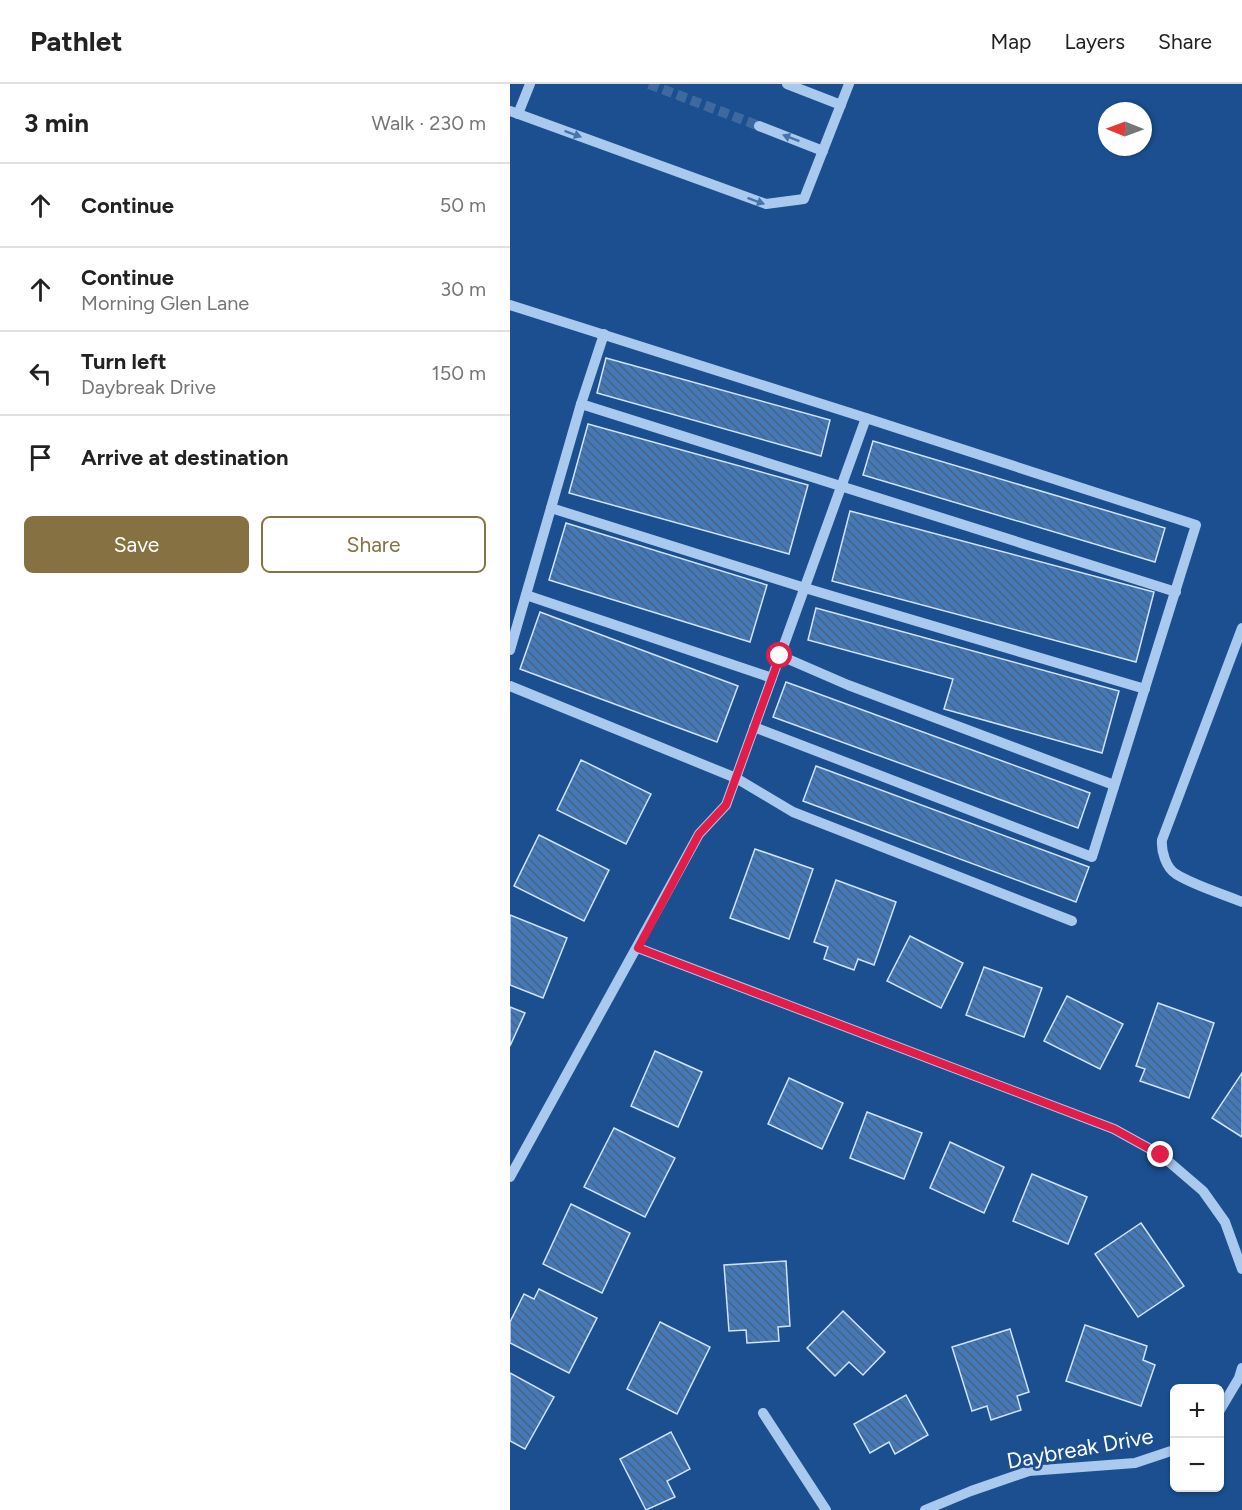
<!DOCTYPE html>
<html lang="en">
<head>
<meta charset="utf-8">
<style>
  body { margin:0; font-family:Figtree,sans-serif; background:#f6f6f6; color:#222 }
  .controls { position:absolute; right:18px; bottom:18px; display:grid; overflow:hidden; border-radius:9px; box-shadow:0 2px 4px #0004 }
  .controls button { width:54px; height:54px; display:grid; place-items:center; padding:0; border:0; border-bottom:2px solid #e0e0e0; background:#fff; color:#222; font:30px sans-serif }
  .compass { position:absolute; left:588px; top:18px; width:54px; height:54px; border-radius:50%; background:#fff; box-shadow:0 2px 4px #0004; rotate:271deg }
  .stop { position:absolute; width:18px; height:18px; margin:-14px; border:4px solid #e11d48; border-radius:50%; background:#fff }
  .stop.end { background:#e11d48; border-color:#fff; box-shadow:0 2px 6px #0008 }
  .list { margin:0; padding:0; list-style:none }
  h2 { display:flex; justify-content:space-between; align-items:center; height:78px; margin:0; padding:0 24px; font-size:26px }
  h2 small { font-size:20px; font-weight:400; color:#767676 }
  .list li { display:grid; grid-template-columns:39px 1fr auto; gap:18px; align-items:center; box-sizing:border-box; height:84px; padding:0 24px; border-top:2px solid #e0e0e0 }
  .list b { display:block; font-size:22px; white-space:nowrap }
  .list p { margin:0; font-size:20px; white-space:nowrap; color:#767676 }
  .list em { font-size:20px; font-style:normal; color:#767676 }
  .actions { display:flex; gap:12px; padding:18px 24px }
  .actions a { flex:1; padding:14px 0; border:2px solid #857141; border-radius:9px; text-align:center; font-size:21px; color:#857141 }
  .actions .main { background:#857141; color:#fff }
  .icon { flex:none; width:33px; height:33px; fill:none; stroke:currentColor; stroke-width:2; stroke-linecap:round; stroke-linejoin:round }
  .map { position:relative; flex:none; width:732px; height:1426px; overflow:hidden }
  header { display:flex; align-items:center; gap:36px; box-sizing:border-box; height:84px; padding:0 30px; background:#fff; border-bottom:2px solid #e0e0e0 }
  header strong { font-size:28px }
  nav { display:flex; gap:33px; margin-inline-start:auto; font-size:21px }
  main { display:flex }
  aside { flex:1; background:#fff }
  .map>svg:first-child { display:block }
  .building { fill:url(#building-back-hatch); stroke:#cfe3fa; stroke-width:1.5 }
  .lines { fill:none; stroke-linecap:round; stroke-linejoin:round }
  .minor-tunnel { stroke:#3d69a0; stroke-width:10; stroke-dasharray:10 5; stroke-linecap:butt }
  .minor { stroke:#a9c9ee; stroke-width:10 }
  .oneway { fill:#4674ac }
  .route { stroke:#e11d48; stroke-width:8 }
  .labels { text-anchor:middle; stroke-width:5; stroke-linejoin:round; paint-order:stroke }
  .street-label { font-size:22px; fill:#fff; stroke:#1b4f8f }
</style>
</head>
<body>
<header>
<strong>Pathlet</strong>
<nav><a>Map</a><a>Layers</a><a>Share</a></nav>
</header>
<main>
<aside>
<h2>3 min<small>Walk · 230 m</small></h2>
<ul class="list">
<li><svg class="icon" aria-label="ahead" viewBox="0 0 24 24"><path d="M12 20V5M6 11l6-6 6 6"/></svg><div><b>Continue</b></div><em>50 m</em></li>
<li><svg class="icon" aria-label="ahead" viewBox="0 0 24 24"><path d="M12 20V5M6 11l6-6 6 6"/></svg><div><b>Continue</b><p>Morning Glen Lane</p></div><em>30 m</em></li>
<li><svg class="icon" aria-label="left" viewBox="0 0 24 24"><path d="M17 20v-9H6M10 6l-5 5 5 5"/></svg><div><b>Turn left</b><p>Daybreak Drive</p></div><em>150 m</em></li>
<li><svg class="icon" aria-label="arrive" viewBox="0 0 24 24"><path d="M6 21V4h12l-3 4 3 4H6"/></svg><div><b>Arrive at destination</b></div></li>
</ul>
<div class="actions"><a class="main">Save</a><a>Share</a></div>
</aside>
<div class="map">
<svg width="732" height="1426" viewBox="0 0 732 1426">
  <defs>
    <pattern id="building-back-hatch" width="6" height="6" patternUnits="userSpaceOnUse" patternTransform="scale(1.5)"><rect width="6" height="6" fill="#4478b7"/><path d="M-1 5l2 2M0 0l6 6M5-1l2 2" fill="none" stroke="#486282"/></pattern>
  </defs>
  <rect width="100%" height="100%" fill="#1b4f8f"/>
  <g class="building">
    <polygon points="96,274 320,336 311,372 87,309"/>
    <polygon points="78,340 298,401 279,470 59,409"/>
    <polygon points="363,357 655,444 645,478 353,391"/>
    <polygon points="340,427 644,508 626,578 322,497"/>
    <polygon points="56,439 257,501 240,558 39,496"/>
    <polygon points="306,524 609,607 592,669 434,625 443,595 298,556"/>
    <polygon points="30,528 228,602 207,658 10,585"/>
    <polygon points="276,598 580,709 568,744 263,633"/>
    <polygon points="71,676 141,710 116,760 47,726"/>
    <polygon points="306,682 579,783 566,818 293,717"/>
    <polygon points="29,751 99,786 74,837 4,802"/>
    <polygon points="245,765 303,785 279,855 220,834"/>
    <polygon points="326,796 386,818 364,881 348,875 344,886 314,875 318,863 304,858"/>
    <polygon points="0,831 57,854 33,914 0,901"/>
    <polygon points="400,852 453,879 431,924 377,897"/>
    <polygon points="474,883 532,904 514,953 456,931"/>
    <polygon points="557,912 613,940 590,985 534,957"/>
    <polygon points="648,919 704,939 679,1014 630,997 635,985 626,982"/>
    <polygon points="0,923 15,929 0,962"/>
    <polygon points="145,967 192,988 168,1043 121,1022"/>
    <polygon points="732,989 732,1053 702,1034"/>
    <polygon points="279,994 333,1019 312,1065 258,1040"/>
    <polygon points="357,1028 412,1049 394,1095 340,1074"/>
    <polygon points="104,1044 165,1074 135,1133 74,1103"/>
    <polygon points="440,1058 494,1083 474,1129 420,1104"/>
    <polygon points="522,1090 577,1113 558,1160 503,1137"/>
    <polygon points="61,1120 120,1149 92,1209 33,1180"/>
    <polygon points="631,1139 674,1202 628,1233 585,1170"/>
    <polygon points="276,1177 280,1242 268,1243 269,1257 237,1259 236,1246 219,1247 214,1181"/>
    <polygon points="29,1205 87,1234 59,1289 0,1259 0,1238 14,1210 24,1215"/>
    <polygon points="333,1227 375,1268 353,1291 339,1278 325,1292 297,1264"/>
    <polygon points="150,1238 200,1263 167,1330 117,1305"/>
    <polygon points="575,1241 637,1262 633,1276 645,1281 631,1322 556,1297"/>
    <polygon points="500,1245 519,1308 507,1312 511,1326 481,1336 477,1322 462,1327 442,1263"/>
    <polygon points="0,1289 44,1313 15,1365 0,1357"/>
    <polygon points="396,1311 418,1351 385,1370 379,1358 360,1369 344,1340"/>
    <polygon points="161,1348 180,1385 157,1397 165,1413 136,1426 110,1375"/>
  </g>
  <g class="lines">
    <polyline class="minor-tunnel" points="139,0 249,42"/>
    <g class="minor">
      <polyline points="277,0 331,21"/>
      <polyline points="0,27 256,120 294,115 339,0"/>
      <polyline points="8,30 20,0"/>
      <polyline points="249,42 313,67"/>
      <polyline points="0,221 356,334 216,721 189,750 0,1093"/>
      <polyline points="94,250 71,320 666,508"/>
      <polyline points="41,424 295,504 635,605"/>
      <polyline points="16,511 262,594"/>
      <path d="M732,544L652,756C651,767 656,784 666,790C683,801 713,810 732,818"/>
      <polyline points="0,566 71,320"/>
      <polyline points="271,572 338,601 604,701"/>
      <polyline points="0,602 226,694 283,728 562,837"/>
      <polyline points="244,643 582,773 686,441 356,334"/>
      <polyline points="128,864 604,1045 651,1071 693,1107 715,1138 732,1185"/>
      <polyline points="710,1326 729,1294 732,1284"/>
      <polyline points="253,1329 316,1426"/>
      <polyline points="415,1426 461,1407 519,1387 625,1379 664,1366"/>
    </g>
  </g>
  <defs><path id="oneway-solid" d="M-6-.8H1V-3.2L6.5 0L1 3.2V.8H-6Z" transform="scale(1.5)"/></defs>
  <g class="oneway">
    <use href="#oneway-solid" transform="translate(63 50) rotate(20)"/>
    <use href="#oneway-solid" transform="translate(281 54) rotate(-159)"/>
    <use href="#oneway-solid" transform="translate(246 117) rotate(20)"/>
  </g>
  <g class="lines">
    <polyline class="route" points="270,572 216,721 189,750 128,864 604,1045 651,1071"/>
  </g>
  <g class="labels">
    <g class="street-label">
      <text transform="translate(570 1364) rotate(-10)" y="8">Daybreak Drive</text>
    </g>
  </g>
</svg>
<div class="controls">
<button>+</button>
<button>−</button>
</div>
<svg class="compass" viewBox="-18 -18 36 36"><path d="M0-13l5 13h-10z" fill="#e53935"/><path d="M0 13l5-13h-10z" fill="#767676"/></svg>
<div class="stop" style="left:270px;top:572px"></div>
<div class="stop end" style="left:651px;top:1071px"></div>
</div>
</main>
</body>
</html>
